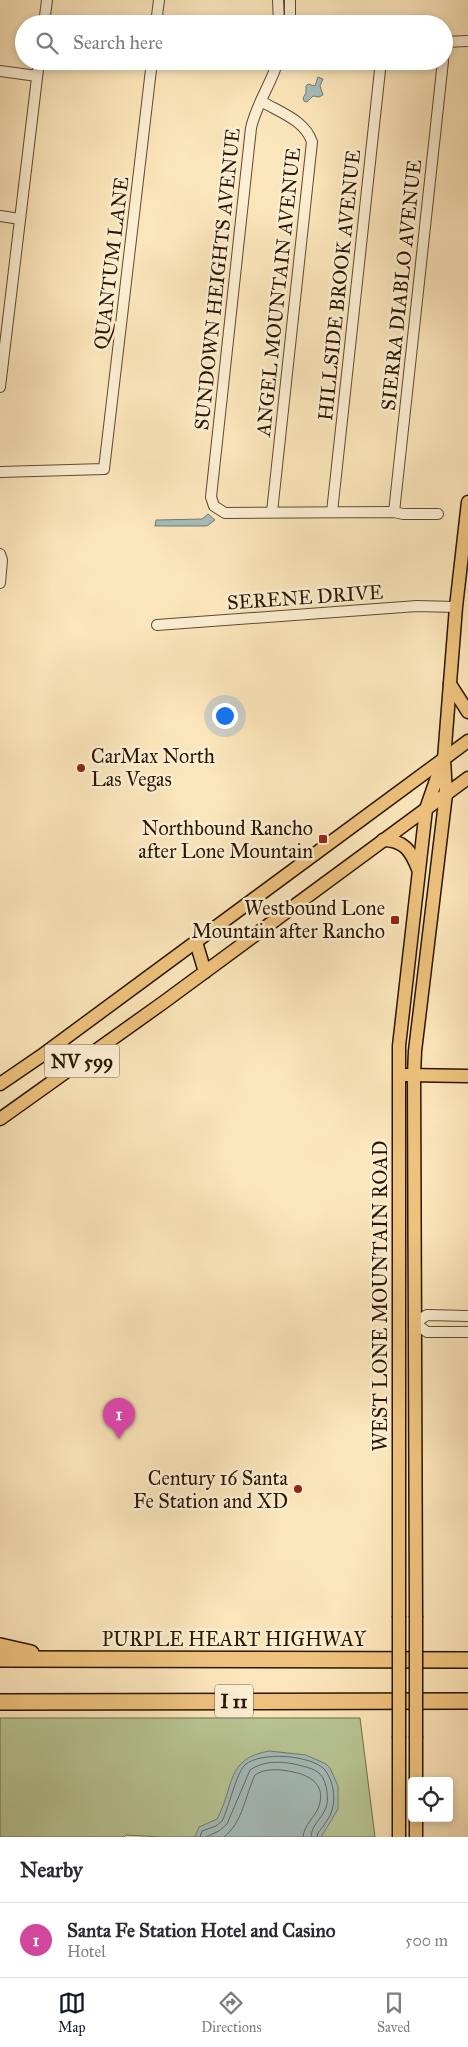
<!DOCTYPE html>
<html lang="en">
<head>
<meta charset="utf-8">
<style>
  body { margin:0; font-family:"IM FELL Great Primer",serif; background:#f7f7f7; color:#2b2b33 }
  .controls { position:absolute; right:15px; bottom:15px; display:grid; overflow:hidden; border-radius:5px; box-shadow:0 2px 8px #0003 }
  .controls button { width:45px; height:45px; display:grid; place-items:center; padding:0; border:0; border-bottom:1px solid #e1e1e2; background:#fff; color:#2b2b33; font:25px sans-serif }
  .you { position:absolute; left:224px; top:715px; width:18px; height:18px; margin:-12px; border:4px solid #fff; border-radius:50%; background:#1a73e8; box-shadow:0 0 0 8px #1a73e833 }
  .badge { display:grid; place-items:center; width:32px; height:32px; border-radius:50%; background:#111827; color:#fff; font-size:16px; font-weight:700 }
  .pin { position:absolute; translate:-50% -41px; filter:drop-shadow(0 1px 2px #0008) }
  .pin::after { content:''; position:absolute; top:26px; width:18px; height:15px; background:inherit; clip-path:polygon(0 0,100% 0,50% 100%) }
  .list { margin:0; padding:0; list-style:none }
  h2 { display:flex; justify-content:space-between; align-items:center; height:65px; margin:0; padding:0 20px; font-size:21px }
  h2 small { font-size:16px; font-weight:400; color:#7c7c81 }
  .list li { display:grid; grid-template-columns:32px 1fr auto; gap:15px; align-items:center; box-sizing:border-box; height:75px; padding:0 20px; border-top:1px solid #e1e1e2 }
  .list b { display:block; font-size:19px; white-space:nowrap }
  .list p { margin:0; font-size:16px; white-space:nowrap; color:#7c7c81 }
  .list em { font-size:16px; font-style:normal; color:#7c7c81 }
  .icon { flex:none; width:28px; height:28px; fill:none; stroke:currentColor; stroke-width:2; stroke-linecap:round; stroke-linejoin:round }
  .map { position:relative; flex:none; width:468px; height:1837px; overflow:hidden }
  .search { position:absolute; background:#fff; box-shadow:0 2px 8px #0003; left:15px; right:15px; top:15px; height:55px; display:flex; align-items:center; gap:12px; box-sizing:border-box; padding:0 18px; border-radius:28px; color:#7c7c81; font-size:19px }
  .sheet { height:140px; background:#fff }
  nav { display:flex; justify-content:space-around; align-items:center; box-sizing:border-box; height:70px; border-top:1px solid #e1e1e2; background:#fff; font-size:14px; color:#7c7c81 }
  nav a { display:grid; justify-items:center; gap:2px }
  nav .on { color:#111827 }
  .map>svg:first-child { display:block }
  .green { fill:#b8c694; stroke:#726e4b }
  .water { fill:#a4bcbb; stroke:#747a71 }
  .lines { fill:none; stroke-linecap:round; stroke-linejoin:round }
  .shore { stroke:#68695e; stroke-width:1 }
  .minor-casing { stroke:#5f4a30; stroke-width:12 }
  .major-casing { stroke:#2b1602; stroke-width:15 }
  .highway-casing { stroke:#2b1602; stroke-width:18 }
  .minor { stroke:#fceed2; stroke-width:10 }
  .major { stroke:#eec27d; stroke-width:12 }
  .highway { stroke:#eec27d; stroke-width:15 }
  .major-bridge-casing { stroke:#2b1602; stroke-width:15; stroke-linecap:butt }
  .major-bridge { stroke:#eec27d; stroke-width:12 }
  .poi-dot { fill:#8f2418; stroke:#fceed2; stroke-width:2 }
  .labels { text-anchor:middle; stroke-width:5; stroke-linejoin:round; paint-order:stroke }
  .shield { fill:#fceed2; stroke:#6a5740; stroke-width:1 }
  .shield-label { font-size:19px; font-weight:bold; fill:#2b1602 }
  .street-label { font-size:20px; fill:#2b1602; stroke:#fceed2 }
  .poi-label { font-size:20px; fill:#2b1602; stroke:#fceed2; text-anchor:end }
</style>
</head>
<body>
<div class="map">
<svg width="468" height="1837" viewBox="0 0 468 1837">
  <rect width="100%" height="100%" fill="#fbe5ba"/>
  <filter id="stains"><feTurbulence type="fractalNoise" baseFrequency=".004" numOctaves="4"/><feColorMatrix values="0 0 0 0 .2 0 0 0 0 .09 0 0 0 0 .02 0 0 0 .5 -.17"/></filter>
  <radialGradient id="worn" r=".72"><stop offset=".6" stop-color="#630" stop-opacity="0"/><stop offset="1" stop-color="#630" stop-opacity=".3"/></radialGradient>
  <polygon class="green" points="0,1718 360,1718 375,1837 161,1837 126,1835 124,1837 0,1837"/>
  <g class="water">
    <polygon points="318,77 323,79 320,86 323,95 319,97 313,96 307,102 304,101 303,98 306,93 306,86 308,84 315,86"/>
    <polygon points="208,514 215,520 207,526 155,526 156,520 202,519"/>
    <path d="M269,1751L306,1755L326,1764L330,1768L338,1786V1809L321,1837H195L199,1827L217,1819C235,1786 225,1759 269,1751Z"/>
  </g>
  <g class="lines">
    <g class="shore">
      <path d="M200,1837L202,1831L216,1826L222,1821C229,1808 236,1773 245,1765C260,1751 312,1755 325,1770C333,1780 336,1798 332,1810C330,1818 323,1826 318,1833L317,1837"/>
      <path d="M206,1837L219,1831L227,1824L250,1770C263,1761 279,1761 294,1764C302,1766 314,1768 320,1774C327,1781 330,1801 325,1810C321,1819 311,1826 311,1837"/>
      <path d="M224,1837C243,1822 245,1796 255,1775C265,1768 280,1769 293,1772C310,1775 326,1785 319,1806C315,1818 304,1824 303,1837"/>
    </g>
    <defs>
      <g id="minor">
        <polyline points="278,0 279,24"/>
        <polyline points="44,24 47,0"/>
        <polyline points="156,24 159,0"/>
        <polyline points="290,24 290,0"/>
        <polyline points="444,42 468,41"/>
        <polyline points="444,54 446,42"/>
        <path d="M278,61C271,84 256,105 251,128L211,497L214,506L225,513L394,512L403,514H438"/>
        <polyline points="0,71 37,76"/>
        <path d="M261,101C279,112 305,120 312,142L272,512"/>
        <polyline points="0,216 20,219"/>
        <polyline points="0,387 39,61"/>
        <polyline points="0,472 104,469 152,61"/>
        <polyline points="332,512 381,61"/>
        <polyline points="394,512 443,61"/>
        <polyline points="0,554 2,560 0,583"/>
        <polyline points="157,625 417,606 456,607"/>
        <polyline points="468,1316 427,1315 415,1323 427,1332 468,1332"/>
      </g>
      <g id="major">
        <polyline points="450,684 468,712"/>
        <path d="M383,840C404,840 411,851 418,869"/>
        <polyline points="196,942 205,972"/>
        <polyline points="406,1075 468,1076"/>
        <polyline points="0,1084 41,1056 468,741"/>
        <polyline points="0,1119 164,1002 468,778"/>
        <polyline points="399,1616 399,1046 426,809 441,766"/>
        <polyline points="416,1616 414,1075 415,1051 446,794 444,759 456,607 468,502"/>
        <polyline points="416,1738 416,1781"/>
        <polyline points="416,1818 416,1837"/>
        <polyline points="399,1837 399,1738"/>
      </g>
      <g id="highway">
        <polyline points="0,1646 31,1653"/>
        <polyline points="0,1659 468,1660"/>
        <polyline points="0,1702 468,1701"/>
      </g>
    </defs>
    <use href="#minor" class="minor-casing"/>
    <use href="#major" class="major-casing"/>
    <use href="#highway" class="highway-casing"/>
    <use href="#minor" class="minor"/>
    <use href="#major" class="major"/>
    <use href="#highway" class="highway"/>
    <defs>
      <g id="major-bridge">
        <polyline points="399,1616 399,1738"/>
        <polyline points="416,1738 416,1616"/>
      </g>
    </defs>
    <use href="#major-bridge" class="major-bridge-casing"/>
    <use href="#major-bridge" class="major-bridge"/>
  </g>
  <g class="poi-dot">
    <circle cx="81" cy="768" r="5"/>
    <rect x="318" y="834" width="10" height="10" rx="2.5"/>
    <rect x="390" y="915" width="10" height="10" rx="2.5"/>
    <circle cx="298" cy="1489" r="5"/>
  </g>
  <g class="labels">
    <g class="shield">
      <rect x="44.5" y="1044.5" width="75" height="33" rx="4"/>
      <rect x="215" y="1684.5" width="38" height="33" rx="4"/>
    </g>
    <g class="shield-label">
      <text x="82" y="1068">NV 599</text>
      <text x="234" y="1708">I 11</text>
    </g>
    <g class="street-label">
      <text transform="translate(111 263) rotate(-83)" y="7">QUANTUM LANE</text>
      <text transform="translate(217 279) rotate(-84)" y="7">SUNDOWN HEIGHTS AVENUE</text>
      <text transform="translate(339 285) rotate(-84)" y="7">HILLSIDE BROOK AVENUE</text>
      <text transform="translate(401 285) rotate(-84)" y="7">SIERRA DIABLO AVENUE</text>
      <text transform="translate(278 292) rotate(-84)" y="7">ANGEL MOUNTAIN AVENUE</text>
      <text transform="translate(305 597) rotate(-4)" y="7">SERENE DRIVE</text>
      <text transform="translate(380 1296) rotate(-90)" y="7">WEST LONE MOUNTAIN ROAD</text>
      <text x="234" y="1646">PURPLE HEART HIGHWAY</text>
    </g>
    <g class="poi-label">
      <text x="91" y="763" text-anchor="start">CarMax North<tspan x="91" dy="23">Las Vegas</tspan></text>
      <text x="313" y="835">Northbound Rancho<tspan x="313" dy="23">after Lone Mountain</tspan></text>
      <text x="385" y="915">Westbound Lone<tspan x="385" dy="23">Mountain after Rancho</tspan></text>
      <text x="288" y="1485">Century 16 Santa<tspan x="288" dy="23">Fe Station and XD</tspan></text>
    </g>
  </g>
  <rect width="100%" height="100%" filter="url(#stains)"/>
  <rect width="100%" height="100%" fill="url(#worn)"/>
</svg>
<div class="controls">
<button><svg class="icon" aria-label="locate" viewBox="0 0 24 24"><circle cx="12" cy="12" r="6"/><path d="M12 2v4M12 18v4M2 12h4M18 12h4"/></svg></button>
</div>
<div class="you"></div>
<div class="pin badge" style="left:119px;top:1439px;background:#d1479c">1</div>
<div class="search"><svg class="icon" aria-label="search" viewBox="0 0 24 24"><circle cx="10" cy="10" r="6"/><path d="M15 15l6 6"/></svg>Search here</div>
</div>
<section class="sheet">
<h2>Nearby<small></small></h2>
<ul class="list">
<li><span class="badge" style="background:#d1479c">1</span><div><b>Santa Fe Station Hotel and Casino</b><p>Hotel</p></div><em>500 m</em></li>
</ul>
</section>
<nav>
<a class="on"><svg class="icon" aria-label="map" viewBox="0 0 24 24"><path d="M3 6l6-2 6 2 6-2v14l-6 2-6-2-6 2zM9 4v14M15 6v14"/></svg>Map</a>
<a><svg class="icon" aria-label="directions" viewBox="0 0 24 24"><path d="M12 3l9 9-9 9-9-9zM9 14v-3h6M13 9l2 2-2 2"/></svg>Directions</a>
<a><svg class="icon" aria-label="saved" viewBox="0 0 24 24"><path d="M7 4h10v16l-5-4-5 4z"/></svg>Saved</a>
</nav>
</body>
</html>
